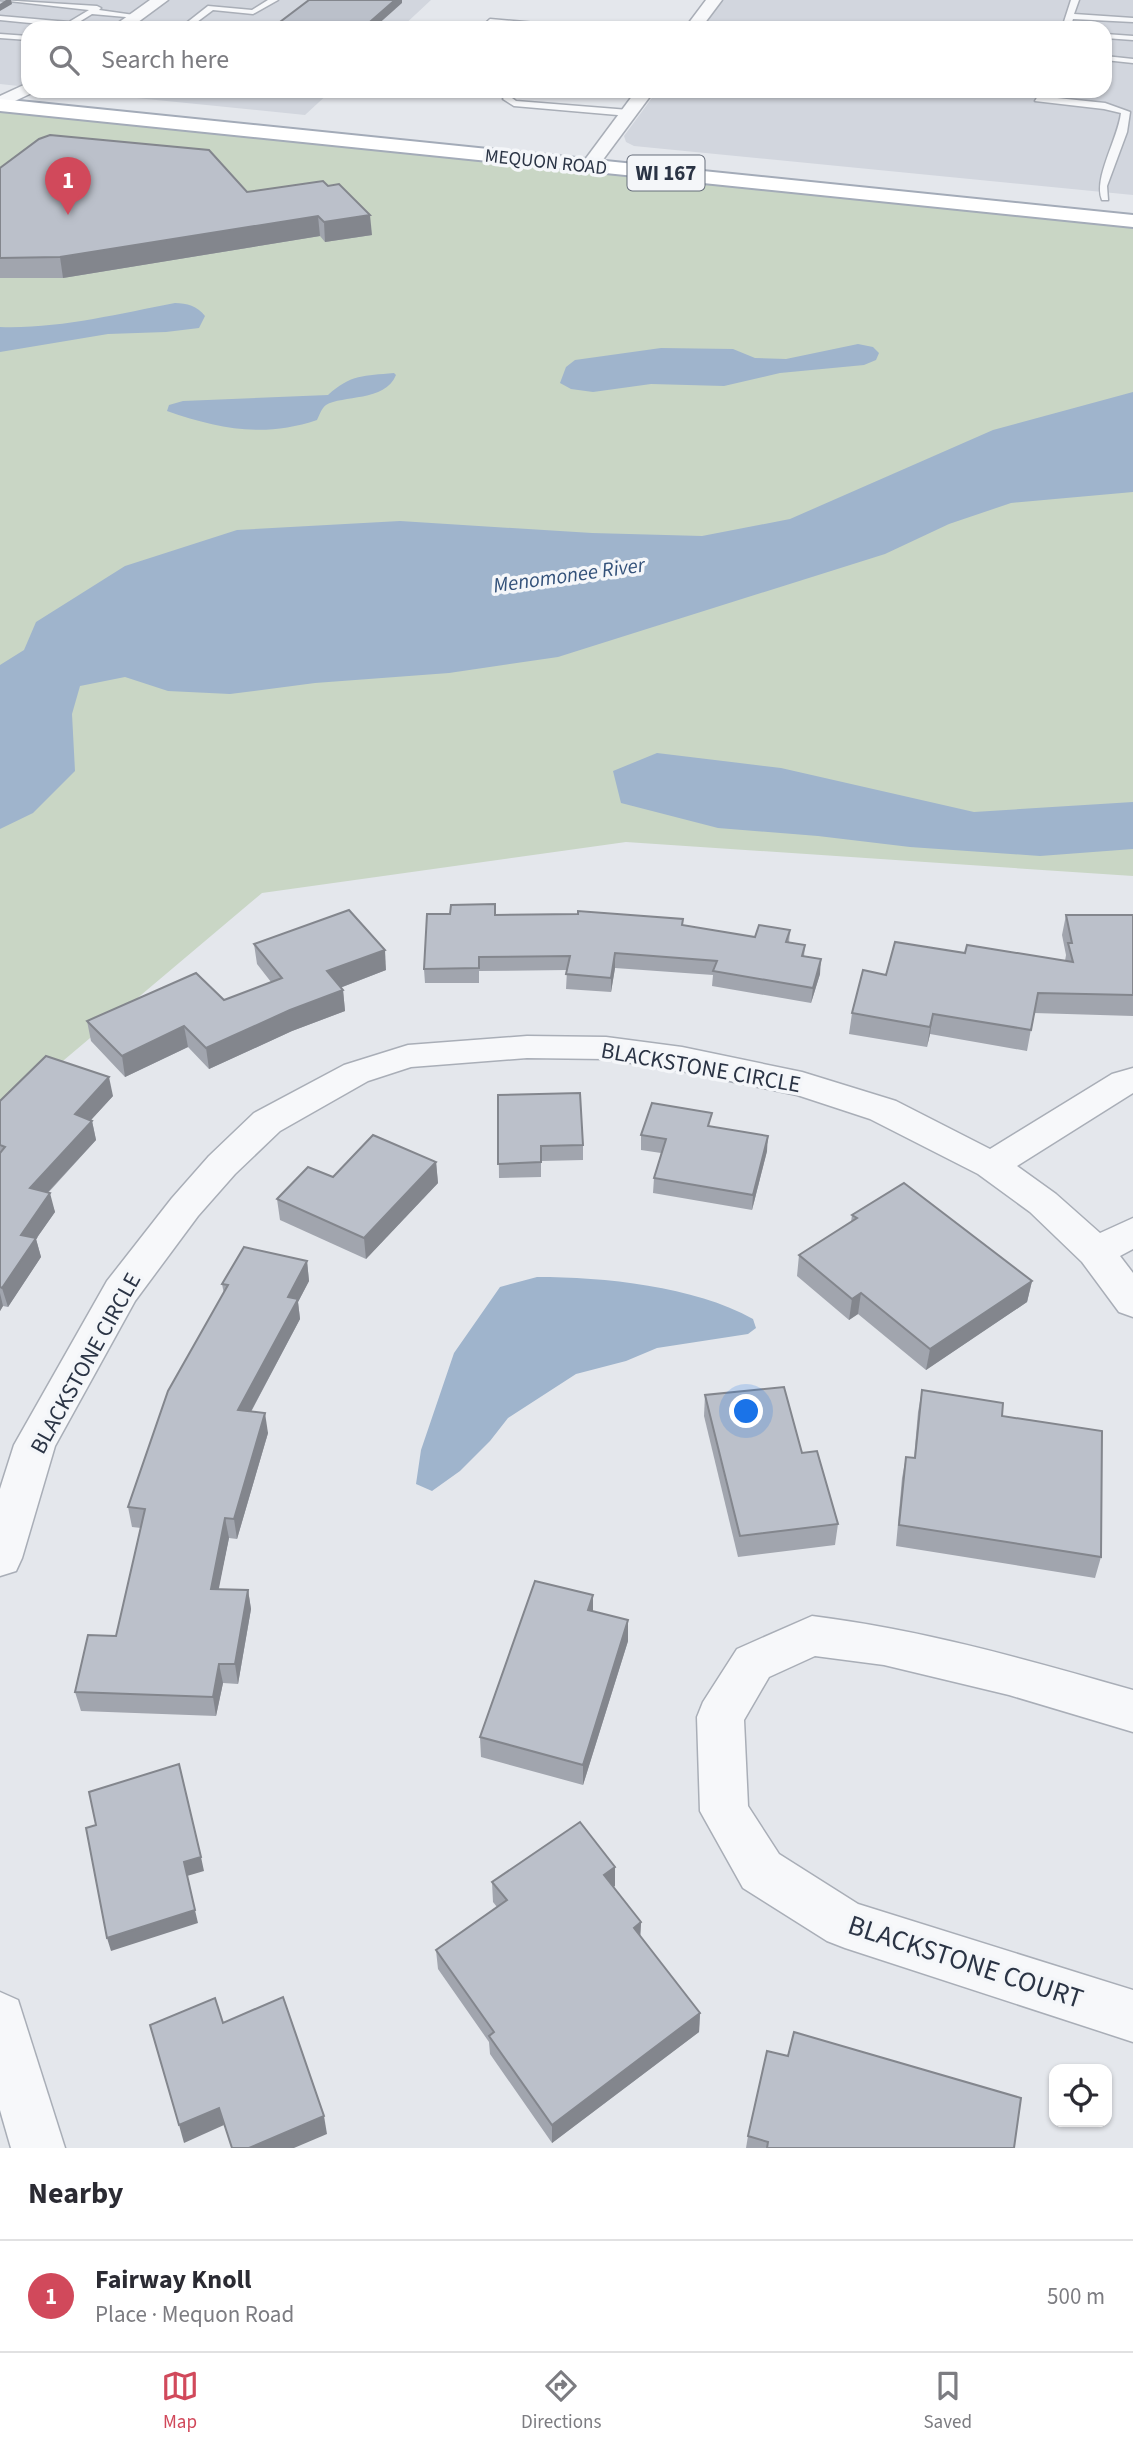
<!DOCTYPE html>
<html lang="en">
<head>
<meta charset="utf-8">
<style>
  body { margin:0; font-family:"Source Sans 3",sans-serif; background:#f2f2f3; color:#2b2b33 }
  .controls { position:absolute; right:21px; bottom:21px; display:grid; overflow:hidden; border-radius:14px; box-shadow:0 2px 5px #0004 }
  .controls button { width:63px; height:63px; display:grid; place-items:center; padding:0; border:0; border-bottom:2px solid #e1e1e2; background:#fff; color:#2b2b33; font:35px sans-serif }
  .you { position:absolute; left:747px; top:1412px; width:24px; height:24px; margin:-18px; border:5px solid #fff; border-radius:50%; background:#1a73e8; box-shadow:0 0 0 10px #1a73e833 }
  .badge { display:grid; place-items:center; width:46px; height:46px; border-radius:50%; background:#d1495b; color:#fff; font-size:23px; font-weight:700 }
  .pin { position:absolute; translate:-50% -58px; filter:drop-shadow(0 2px 4px #0008) }
  .pin::after { content:''; position:absolute; top:37px; width:24px; height:21px; background:inherit; clip-path:polygon(0 0,100% 0,50% 100%) }
  .list { margin:0; padding:0; list-style:none }
  h2 { display:flex; justify-content:space-between; align-items:center; height:91px; margin:0; padding:0 28px; font-size:30px }
  h2 small { font-size:23px; font-weight:400; color:#7c7c81 }
  .list li { display:grid; grid-template-columns:46px 1fr auto; gap:21px; align-items:center; box-sizing:border-box; height:112px; padding:0 28px; border-top:2px solid #e1e1e2 }
  .list b { display:block; font-size:26px; white-space:nowrap }
  .list p { margin:0; font-size:23px; white-space:nowrap; color:#7c7c81 }
  .list em { font-size:23px; font-style:normal; color:#7c7c81 }
  .icon { flex:none; width:38px; height:38px; fill:none; stroke:currentColor; stroke-width:2; stroke-linecap:round; stroke-linejoin:round }
  .map { position:relative; flex:none; width:1133px; height:2148px; overflow:hidden }
  .search { position:absolute; background:#fff; box-shadow:0 2px 5px #0004; left:21px; right:21px; top:21px; height:77px; display:flex; align-items:center; gap:18px; box-sizing:border-box; padding:0 24px; border-radius:21px; color:#7c7c81; font-size:26px }
  .sheet { height:203px; background:#fff }
  nav { display:flex; justify-content:space-around; align-items:center; box-sizing:border-box; height:98px; border-top:2px solid #e1e1e2; background:#fff; font-size:19px; color:#7c7c81 }
  nav a { display:grid; justify-items:center; gap:4px }
  nav .on { color:#d1495b }
  .map>svg:first-child { display:block }
  .built { fill:#d2d6de }
  .green { fill:#c9d6c5 }
  .water { fill:#9fb4cc }
  .lines { fill:none; stroke-linecap:round; stroke-linejoin:round }
  .service-casing { stroke:#a9aeb7; stroke-width:3 }
  .minor-casing { stroke:#a9aeb7; stroke-width:3 }
  .primary-casing { stroke:#a3abb8; stroke-width:4 }
  .service { fill:#f7f8fa; fill-rule:evenodd }
  .minor { fill:#f7f8fa; fill-rule:evenodd }
  .primary { fill:#fff; fill-rule:evenodd }
  .wall { fill:#a1a5ae }
  .shaded-wall { fill:#83868d }
  .building { fill:#bbc0ca; stroke:#83868d; stroke-width:2 }
  .labels { text-anchor:middle; stroke-width:7; stroke-linejoin:round; paint-order:stroke }
  .far-street-label { font-size:19px; fill:#2b3445; stroke:#f4f6f9 }
  .shield { fill:#f4f6f9; stroke:#676e7b; stroke-width:2 }
  .shield-label { font-size:21px; font-weight:bold; fill:#2b3445 }
  .far-water-label { font-size:21px; font-style:italic; fill:#34527a; stroke:#f4f6f9 }
  .street-label { font-size:23px; fill:#2b3445; stroke:#f4f6f9 }
  .near-street-label { font-size:28px; fill:#2b3445; stroke:#f4f6f9 }
</style>
</head>
<body>
<div class="map">
<svg width="1133" height="2148" viewBox="0 0 1133 2148">
  <rect width="100%" height="100%" fill="#e4e7ec"/>
  <g class="built">
    <polygon points="0,0 431,0 401,28 28,28 28,87 0,84"/>
    <polygon points="722,0 1133,0 1133,195 634,146 626,142 624,136 657,91 1105,91 1105,28 702,28"/>
    <polygon points="67,91 331,91 305,115"/>
  </g>
  <polygon class="green" points="0,111 1133,221 1133,876 626,842 262,893 0,1114"/>
  <g class="water">
    <path d="M175,303C187,303 197,306 205,316L199,328L166,332L108,334L0,352V327C59,329 117,314 175,303Z"/>
    <polygon points="858,344 873,347 879,353 876,360 864,365 780,373 724,386 651,384 593,392 571,389 560,383 566,367 575,360 661,348 733,349 755,358 786,359"/>
    <path d="M394,373L396,375C385,402 342,395 326,405C321,409 320,414 317,420C264,438 219,429 167,411L169,405L183,401L328,395C351,374 364,376 394,373Z"/>
    <polygon points="1133,392 1133,492 1011,503 949,524 885,554 558,657 449,673 315,683 230,694 168,691 125,677 80,686 72,714 75,771 33,813 0,829 0,665 24,650 36,622 125,566 237,530 400,521 592,533 702,536 790,519 993,430"/>
    <polygon points="657,753 781,768 974,812 1133,802 1133,849 1040,856 910,847 818,836 718,828 621,803 613,771"/>
    <path d="M537,1277C604,1277 694,1286 753,1319L756,1328L748,1334L657,1348L626,1361L576,1374L508,1418L490,1441L460,1471L432,1491L416,1484L421,1450L454,1353L500,1287Z"/>
  </g>
  <g class="lines">
    <defs>
      <g id="service">
        <polygon points="0,0 97,6 101,8 99,10 141,16 137,18 92,14 71,27 0,20 0,16 69,22 89,10"/>
        <polygon points="268,0 278,0 253,14 213,10 189,28 180,28 208,6 252,10"/>
        <polygon points="1071,0 1079,0 1074,14 1133,18 1133,22 1073,19 1070,28 1062,28"/>
        <polygon points="490,19 571,26 575,28 495,24 489,28 480,28"/>
        <polygon points="0,34 28,36 28,40 0,38"/>
        <polygon points="1105,34 1133,36 1133,40 1105,38"/>
        <polygon points="1105,56 1133,59 1133,63 1105,60"/>
        <polygon points="509,91 517,91 512,98 516,101 629,110 633,113 629,116 514,106 503,99"/>
        <path d="M1038,96L1105,103L1130,112L1127,132L1107,186L1108,200H1102C1093,178 1118,139 1121,113L1104,109L1035,101Z"/>
      </g>
      <g id="minor">
        <polygon points="150,0 168,0 130,28 111,28"/>
        <polygon points="706,0 722,0 701,28 685,28"/>
        <polygon points="28,83 28,91 34,92 0,108 0,96"/>
        <polygon points="636,91 654,91 596,169 584,169 581,165"/>
        <polygon points="527,1036 606,1037 682,1047 802,1072 896,1101 990,1149 1112,1074 1133,1068 1133,1093 1017,1166 1056,1194 1100,1233 1133,1218 1133,1249 1120,1256 1133,1273 1133,1317 1119,1312 1082,1262 1030,1212 978,1174 870,1119 797,1095 682,1071 606,1059 527,1058 411,1067 368,1081 280,1131 235,1174 198,1216 135,1301 55,1446 22,1558 16,1571 0,1576 0,1489 14,1445 107,1281 172,1198 209,1156 254,1113 344,1065 408,1045"/>
        <path d="M812,1616C923,1630 1025,1659 1133,1690V1732L1009,1695L884,1665L815,1656L769,1677L744,1720L748,1806L779,1854L858,1904L1133,1990V2042L845,1948L827,1941L743,1888L700,1811L697,1717L703,1702L737,1649Z"/>
        <polygon points="0,1992 18,2000 65,2148 11,2148 0,2110"/>
      </g>
      <polygon id="primary" points="0,99 1133,215 1133,227 0,111"/>
    </defs>
    <use href="#service" class="service-casing"/>
    <use href="#minor" class="minor-casing"/>
    <use href="#primary" class="primary-casing"/>
    <use href="#service" class="service"/>
    <use href="#minor" class="minor"/>
    <use href="#primary" class="primary"/>
  </g>
  <g class="wall">
    <polygon points="0,168 247,192 372,235 325,242 320,236 63,278 0,278"/>
    <polygon points="495,915 683,925 755,937 790,930 789,943 805,945 804,957 820,974 811,1003 712,986 713,975 615,968 611,992 566,989 567,970 479,971 479,983 425,983 424,969"/>
    <polygon points="1066,915 1133,915 1133,1016 1034,1013 1027,1051 930,1034 927,1047 849,1034 852,1013 886,975 965,953 1065,961 1066,955 1062,935"/>
    <polygon points="254,944 386,970 340,988 343,990 345,1011 292,1031 209,1069 188,1047 125,1077 91,1041 87,1021 224,1000 271,982 257,964"/>
    <polygon points="498,1095 583,1145 583,1160 541,1161 541,1177 499,1178"/>
    <polygon points="113,1096 91,1120 92,1121 96,1140 48,1193 55,1212 36,1239 41,1257 8,1307 3,1306 0,1311 0,1101"/>
    <polygon points="711,1127 767,1151 752,1210 653,1193 654,1178 661,1153 641,1150 641,1135"/>
    <polygon points="436,1162 438,1183 366,1259 280,1220 277,1199 333,1177"/>
    <polygon points="852,1215 1032,1281 1027,1302 926,1370 858,1314 849,1320 797,1276 799,1255 851,1222"/>
    <polygon points="307,1261 309,1281 298,1302 300,1319 251,1412 268,1433 237,1539 229,1538 218,1589 248,1590 251,1609 238,1684 223,1683 216,1716 81,1711 75,1692 116,1636 141,1528 132,1527 128,1507 224,1294 222,1284"/>
    <polygon points="922,1390 1002,1416 1101,1557 1095,1578 896,1546 902,1478 906,1457 914,1458 918,1412"/>
    <polygon points="705,1395 802,1453 838,1524 835,1545 738,1557 704,1416"/>
    <polygon points="593,1595 593,1611 628,1620 628,1641 583,1785 481,1757 480,1737"/>
    <polygon points="615,1867 615,1886 613,1887 641,1922 640,1937 700,2013 699,2032 552,2143 490,2054 489,2042 438,1969 436,1950 497,1907 493,1902 492,1882"/>
    <polygon points="748,2136 1014,2148 746,2148"/>
  </g>
  <g class="shaded-wall">
    <polygon points="6,0 11,0 12,4 0,11 0,4"/>
    <polygon points="394,0 402,0 402,3 374,28 363,28"/>
    <polygon points="370,215 372,235 325,242 324,222"/>
    <polygon points="318,216 320,236 63,278 60,257"/>
    <polygon points="385,950 386,970 329,992 327,971"/>
    <polygon points="615,953 615,968 611,992 611,978"/>
    <polygon points="821,959 820,974 811,1003 813,988"/>
    <polygon points="343,990 345,1011 292,1031 209,1069 206,1048 290,1010"/>
    <polygon points="933,1014 930,1034 927,1047 930,1027"/>
    <polygon points="184,1026 188,1047 125,1077 122,1056"/>
    <polygon points="109,1077 113,1096 79,1133 75,1114"/>
    <polygon points="92,1121 96,1140 34,1207 30,1188"/>
    <polygon points="768,1136 767,1151 752,1210 753,1195"/>
    <polygon points="436,1162 438,1183 366,1259 364,1238"/>
    <polygon points="50,1193 55,1212 36,1239 41,1257 8,1307 2,1288 21,1235"/>
    <polygon points="307,1261 309,1281 298,1302 300,1319 241,1430 238,1410 288,1297"/>
    <polygon points="1032,1281 1027,1302 926,1370 930,1349"/>
    <polygon points="0,1293 3,1306 0,1311"/>
    <polygon points="861,1293 858,1314 849,1320 852,1299"/>
    <polygon points="265,1413 268,1433 237,1539 234,1519"/>
    <polygon points="225,1518 229,1538 215,1608 211,1589"/>
    <polygon points="248,1590 251,1609 238,1684 235,1664"/>
    <polygon points="593,1595 593,1616 588,1610"/>
    <polygon points="628,1620 628,1641 583,1785 583,1765"/>
    <polygon points="219,1664 223,1683 216,1716 213,1697"/>
    <polygon points="201,1857 204,1871 187,1876 198,1923 111,1951 107,1938 184,1862"/>
    <polygon points="615,1867 615,1886 603,1894 604,1875"/>
    <polygon points="641,1922 640,1942 634,1928"/>
    <polygon points="700,2013 699,2032 552,2143 552,2125"/>
    <polygon points="219,2108 224,2125 184,2143 179,2125"/>
    <polygon points="324,2116 327,2134 294,2148 249,2148"/>
  </g>
  <g class="building">
    <polygon points="309,0 395,0 363,28 272,28"/>
    <polygon points="50,135 209,150 247,192 323,181 328,186 339,184 370,215 324,222 318,216 60,257 0,258 0,168 39,139"/>
    <polygon points="495,904 495,915 578,914 578,911 683,919 682,925 755,937 759,925 790,930 786,942 805,945 802,956 821,959 813,988 713,971 717,961 615,953 611,978 566,974 570,956 479,957 479,968 424,969 427,914 450,914 451,905"/>
    <polygon points="349,910 385,950 327,971 343,990 290,1010 206,1048 184,1026 122,1056 87,1021 196,973 224,1000 282,978 254,944"/>
    <polygon points="1066,915 1133,915 1133,995 1038,993 1031,1030 933,1014 930,1027 852,1013 863,970 886,975 895,942 965,953 967,945 1073,962 1068,943 1072,943"/>
    <polygon points="46,1056 109,1077 75,1114 92,1121 30,1188 50,1193 21,1235 36,1238 2,1288 0,1287 0,1153 5,1147 0,1145 0,1101"/>
    <polygon points="580,1093 583,1145 541,1146 541,1162 498,1164 498,1095"/>
    <polygon points="652,1103 712,1113 708,1126 768,1136 753,1195 654,1178 666,1139 641,1135"/>
    <polygon points="373,1135 436,1162 364,1238 277,1199 308,1167 333,1177"/>
    <polygon points="904,1183 1032,1281 930,1349 861,1293 852,1299 799,1255 857,1218 852,1215"/>
    <polygon points="244,1247 307,1261 288,1297 298,1299 238,1410 265,1413 234,1519 225,1518 211,1589 248,1590 235,1664 219,1664 213,1697 75,1692 88,1635 116,1636 145,1509 128,1507 168,1391 228,1285 222,1284"/>
    <polygon points="784,1387 802,1453 817,1451 838,1524 740,1536 705,1395"/>
    <polygon points="922,1390 1003,1403 1002,1416 1102,1431 1101,1557 899,1525 906,1457 915,1458"/>
    <polygon points="535,1581 593,1595 588,1610 628,1620 583,1765 480,1737"/>
    <polygon points="179,1764 201,1857 184,1862 195,1910 107,1938 86,1828 96,1825 89,1792"/>
    <polygon points="580,1822 615,1867 604,1875 641,1922 634,1928 700,2013 552,2125 489,2036 494,2032 436,1950 507,1900 492,1882"/>
    <polygon points="283,1997 324,2116 249,2148 232,2148 219,2108 179,2125 150,2025 215,1998 223,2023"/>
    <polygon points="794,2032 1021,2098 1014,2148 767,2148 768,2142 748,2136 767,2051 788,2056"/>
  </g>
  <g class="labels">
    <g class="far-street-label">
      <text transform="translate(546 161) rotate(6)" y="7">MEQUON ROAD</text>
    </g>
    <rect class="shield" x="627.5" y="155.5" width="77" height="35" rx="5"/>
    <g class="shield-label">
      <text x="666" y="180">WI 167</text>
    </g>
    <g class="far-water-label">
      <text transform="translate(569 575) rotate(-8)" y="7">Menomonee River</text>
    </g>
    <g class="street-label">
      <text transform="translate(701 1067) rotate(10)" y="8">BLACKSTONE CIRCLE</text>
      <text transform="translate(85 1363) rotate(-61)" y="8">BLACKSTONE CIRCLE</text>
    </g>
    <g class="near-street-label">
      <text transform="translate(966 1961) rotate(18)" y="10">BLACKSTONE COURT</text>
    </g>
  </g>
</svg>
<div class="controls">
<button><svg class="icon" aria-label="locate" viewBox="0 0 24 24"><circle cx="12" cy="12" r="6"/><path d="M12 2v4M12 18v4M2 12h4M18 12h4"/></svg></button>
</div>
<div class="you"></div>
<div class="pin badge" style="left:68px;top:215px">1</div>
<div class="search"><svg class="icon" aria-label="search" viewBox="0 0 24 24"><circle cx="10" cy="10" r="6"/><path d="M15 15l6 6"/></svg>Search here</div>
</div>
<section class="sheet">
<h2>Nearby<small></small></h2>
<ul class="list">
<li><span class="badge">1</span><div><b>Fairway Knoll</b><p>Place · Mequon Road</p></div><em>500 m</em></li>
</ul>
</section>
<nav>
<a class="on"><svg class="icon" aria-label="map" viewBox="0 0 24 24"><path d="M3 6l6-2 6 2 6-2v14l-6 2-6-2-6 2zM9 4v14M15 6v14"/></svg>Map</a>
<a><svg class="icon" aria-label="directions" viewBox="0 0 24 24"><path d="M12 3l9 9-9 9-9-9zM9 14v-3h6M13 9l2 2-2 2"/></svg>Directions</a>
<a><svg class="icon" aria-label="saved" viewBox="0 0 24 24"><path d="M7 4h10v16l-5-4-5 4z"/></svg>Saved</a>
</nav>
</body>
</html>
